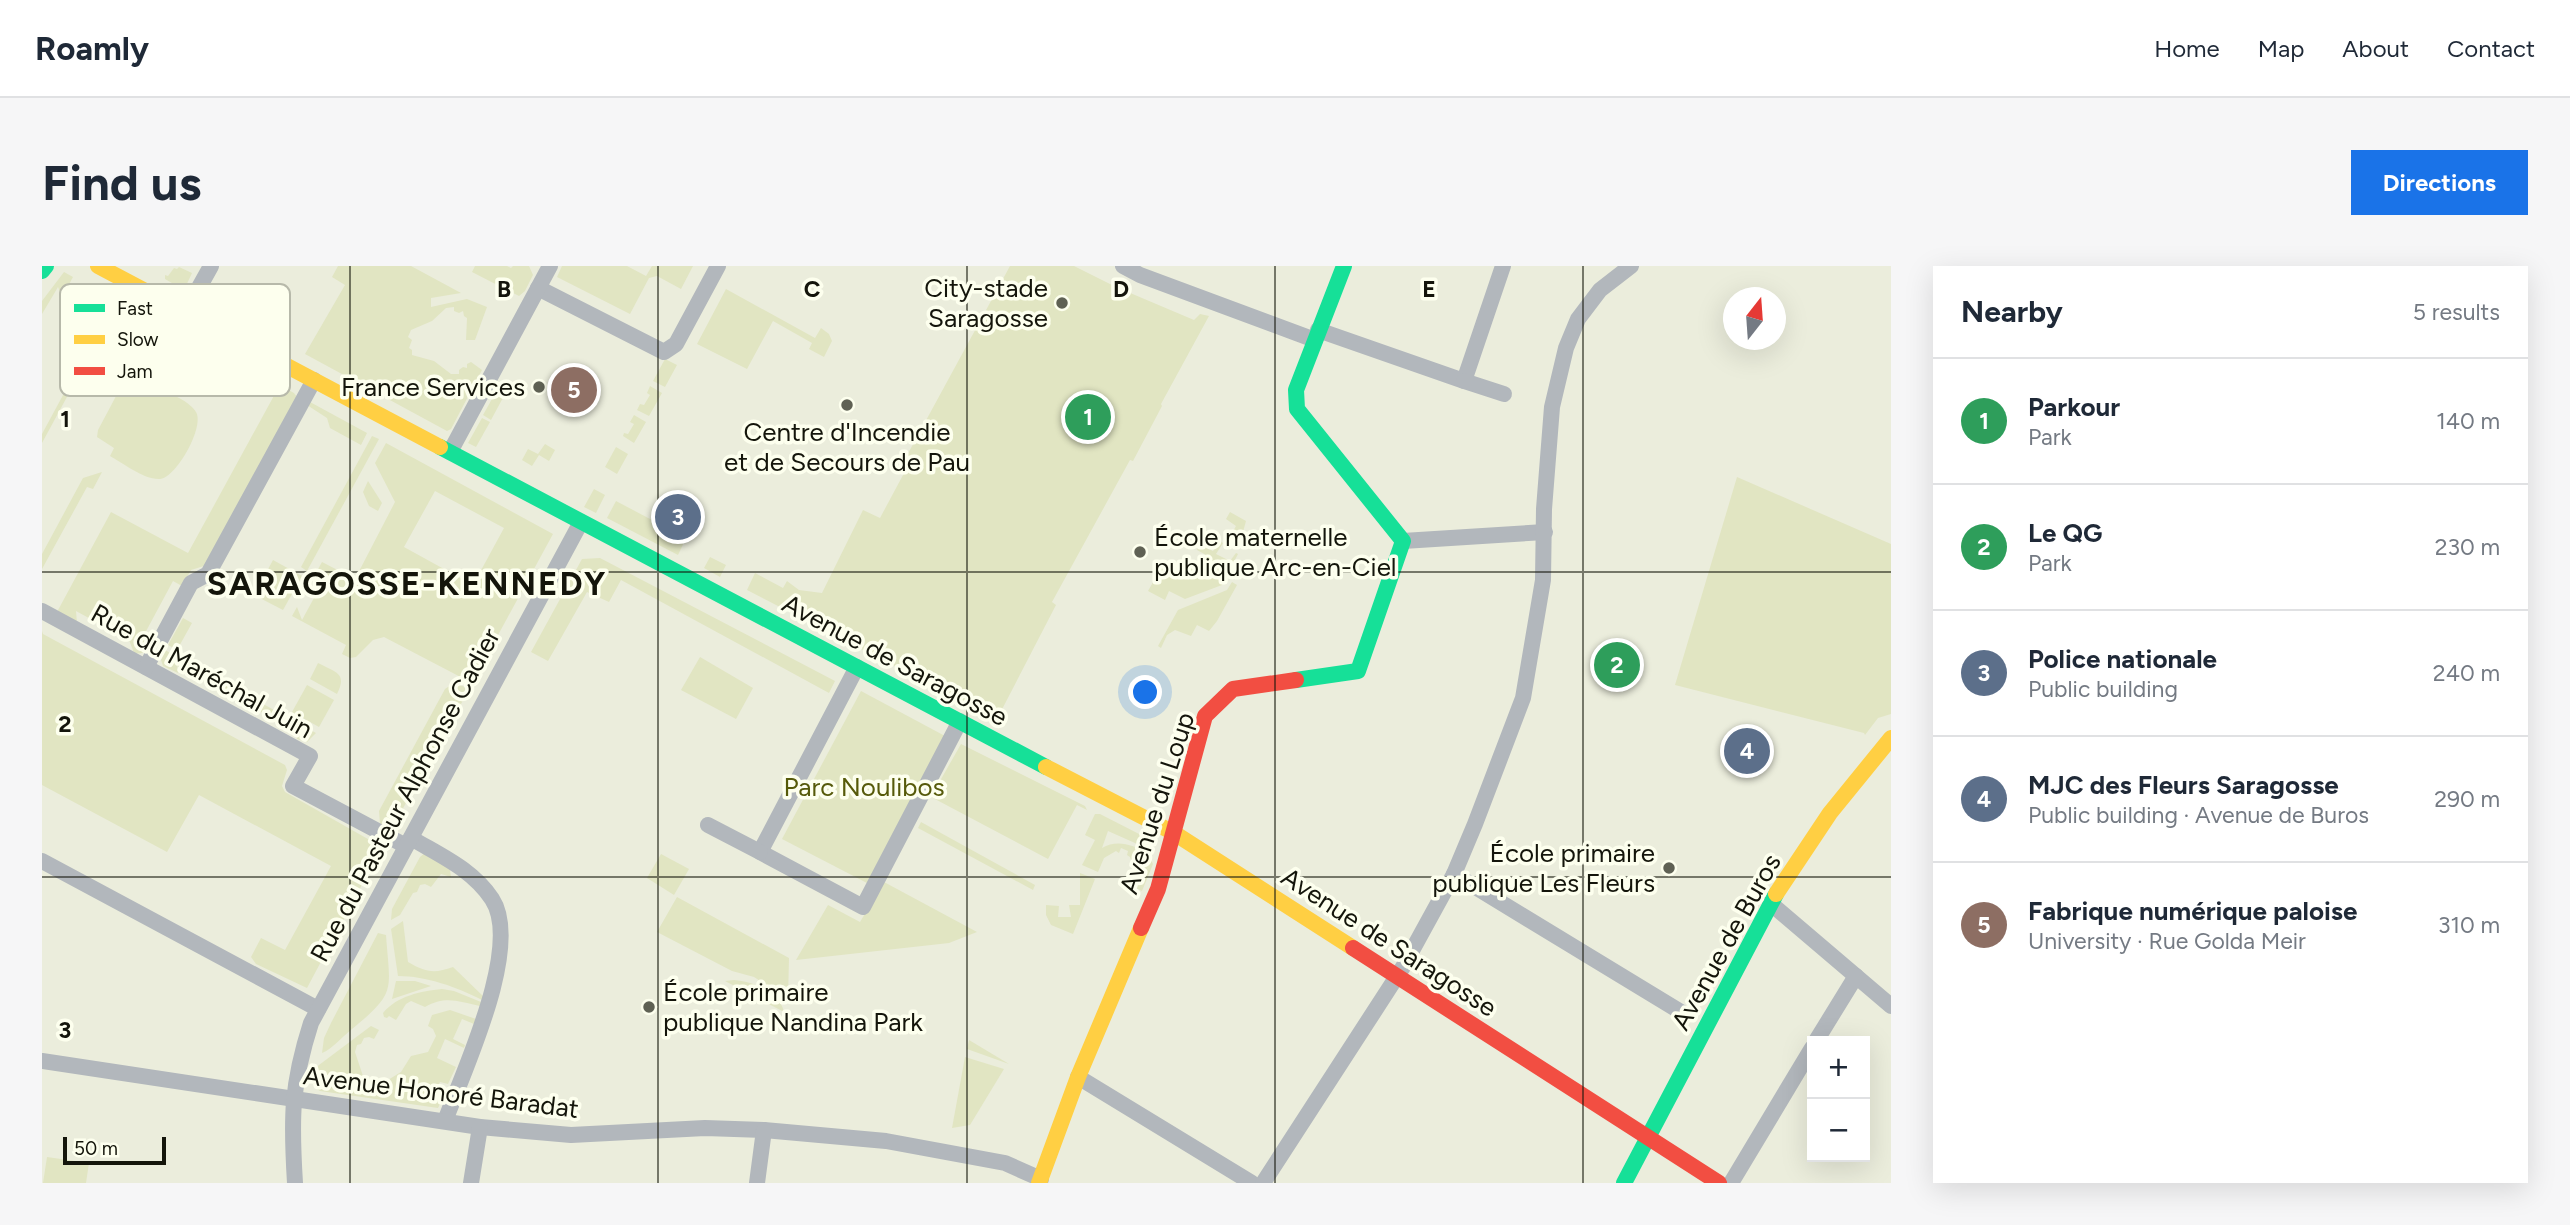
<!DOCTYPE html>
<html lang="en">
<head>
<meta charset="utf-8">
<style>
  body { margin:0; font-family:Figtree,sans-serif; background:#f6f6f7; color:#1f2937 }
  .controls { position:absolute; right:21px; bottom:21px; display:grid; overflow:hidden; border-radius:0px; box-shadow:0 7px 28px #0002 }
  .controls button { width:63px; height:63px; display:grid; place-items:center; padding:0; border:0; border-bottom:2px solid #e0e1e3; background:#fff; color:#1f2937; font:35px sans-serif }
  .compass { position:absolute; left:1681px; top:21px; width:63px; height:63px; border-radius:50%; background:#fff; box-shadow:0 7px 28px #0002; rotate:17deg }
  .scale { position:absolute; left:21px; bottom:18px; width:103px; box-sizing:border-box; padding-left:7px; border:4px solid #14150b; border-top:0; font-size:19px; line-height:24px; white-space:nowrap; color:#14150b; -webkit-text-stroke:5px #fdffee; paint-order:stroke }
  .you { position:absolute; left:1104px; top:427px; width:24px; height:24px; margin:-18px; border:5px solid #fff; border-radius:50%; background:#1a73e8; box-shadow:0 0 0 10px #1a73e833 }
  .badge { display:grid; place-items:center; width:46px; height:46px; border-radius:50%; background:#1a73e8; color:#fff; font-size:23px; font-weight:700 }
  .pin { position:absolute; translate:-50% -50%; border:4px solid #fff; box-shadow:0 2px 7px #0006 }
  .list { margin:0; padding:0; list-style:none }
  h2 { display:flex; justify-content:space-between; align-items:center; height:91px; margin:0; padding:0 28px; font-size:30px }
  h2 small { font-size:23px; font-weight:400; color:#747a83 }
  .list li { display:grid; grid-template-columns:46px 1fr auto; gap:21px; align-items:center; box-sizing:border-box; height:126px; padding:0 28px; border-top:2px solid #e0e1e3 }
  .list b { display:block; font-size:26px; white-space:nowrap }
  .list p { margin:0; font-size:23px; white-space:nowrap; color:#747a83 }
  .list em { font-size:23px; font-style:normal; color:#747a83 }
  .map { position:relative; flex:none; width:1849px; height:917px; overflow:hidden; border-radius:0px }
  header { display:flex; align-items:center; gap:42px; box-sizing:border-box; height:98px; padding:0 35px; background:#fff; border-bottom:2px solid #e0e1e3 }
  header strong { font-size:33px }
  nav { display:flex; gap:38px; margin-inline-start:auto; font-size:24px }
  .intro { display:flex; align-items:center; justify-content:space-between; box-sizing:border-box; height:168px; padding:0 42px }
  h1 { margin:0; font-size:49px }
  .button { padding:18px 32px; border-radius:0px; background:#1a73e8; color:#fff; font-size:24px; font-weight:700 }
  main { display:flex; gap:42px; padding:0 42px }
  aside { flex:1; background:#fff; border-radius:0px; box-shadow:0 7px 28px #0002 }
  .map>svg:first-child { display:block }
  .green { fill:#e1e5c2; fill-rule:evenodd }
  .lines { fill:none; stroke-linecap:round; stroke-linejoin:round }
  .street { stroke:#b2b7bc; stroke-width:16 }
  .fast { stroke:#16e098; stroke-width:16 }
  .slow { stroke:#ffcf43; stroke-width:16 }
  .jam { stroke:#f24e42; stroke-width:16 }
  .grid { fill:none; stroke:#14150b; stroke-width:2; stroke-opacity:0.55 }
  .poi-dot { fill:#5f6154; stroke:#fdffee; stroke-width:2.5 }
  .labels { text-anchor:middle; stroke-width:7; stroke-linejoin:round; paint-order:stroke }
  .poi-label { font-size:26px; fill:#14150b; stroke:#fdffee; text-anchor:end }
  .street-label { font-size:26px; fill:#14150b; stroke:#fdffee }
  .park-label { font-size:26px; fill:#565a0a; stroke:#fdffee }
  .district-label { font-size:33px; font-weight:bold; letter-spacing:2px; fill:#14150b; stroke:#fdffee }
  .key { fill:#fdffee; stroke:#b7b9aa; stroke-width:2 }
  .key-label { font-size:19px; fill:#14150b }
  .grid-label { font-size:23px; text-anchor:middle; font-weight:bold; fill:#14150b; stroke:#fdffee; stroke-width:7; stroke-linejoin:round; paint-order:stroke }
</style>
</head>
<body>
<header>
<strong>Roamly</strong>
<nav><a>Home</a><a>Map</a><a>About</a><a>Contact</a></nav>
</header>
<div class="intro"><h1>Find us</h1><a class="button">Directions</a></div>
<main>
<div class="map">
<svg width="1849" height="917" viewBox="0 0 1849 917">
  <rect width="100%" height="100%" fill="#ebeddc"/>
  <g class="green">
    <polygon points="296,0 369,0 419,27 389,32 389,41 425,33 445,41 433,74 424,74 425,52 422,50 421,45 417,47 412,45 412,41 404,42 390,55 369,64 366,71 370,74 367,82 370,84 370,89 392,95 409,108 417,108 417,104 421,101 425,102 425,98 429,96 440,104 409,163 405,165 263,88 303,19 290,11"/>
    <polygon points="433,0 465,0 469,2 471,0 487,0 491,9 483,25 477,30 430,6"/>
    <polygon points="520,0 585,0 604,10 610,0 651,0 639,23 615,10 607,12 588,48 515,11"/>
    <polygon points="968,0 1032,0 1074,21 1152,54 1158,48 1167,50 1119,138 1120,140 1091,195 1088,194 1010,336 1014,339 955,453 705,324 713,307 741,322 745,315 757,324 780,327 821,244 838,252 868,196 863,193"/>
    <polygon points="137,1 150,7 142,24 123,13 123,9 126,10 132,2 135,3"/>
    <polygon points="22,6 31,11 20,31 16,21 0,48 0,35"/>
    <polygon points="684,23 773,72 779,62 787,68 790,75 782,91 767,83 770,77 731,55 705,103 655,78"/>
    <polygon points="74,31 78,33 0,177 0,168"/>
    <path d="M113,51L252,127L255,131L162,300L149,304L140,320L131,315L102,369L111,375C106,384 103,389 92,387L87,374L34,345L35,357L15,346L69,246L146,287L234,126L113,60Z"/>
    <polygon points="623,93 635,99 623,121 611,115"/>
    <path d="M85,116L104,124L108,117C121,125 146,133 154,146C163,161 134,212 118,213C102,214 81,197 68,190L72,182L55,171L56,164L81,117Z"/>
    <polygon points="608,120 620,127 607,150 595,144 598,138 602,139 608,129 605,127"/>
    <polygon points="455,124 463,128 449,154 441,149"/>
    <polygon points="268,136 325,167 319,179 288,162 285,152 265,139"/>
    <polygon points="592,149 604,156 592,177 581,170 582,167 586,168 592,158 588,156"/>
    <polygon points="440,152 448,156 434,181 426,177"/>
    <polygon points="330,170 337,173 265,305 259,301"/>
    <path d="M344,177L511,268L430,417L342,371L331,374L314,391L308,392L300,388L304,379L250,350L255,341L260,354L279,319L275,305L280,296L313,313L353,236L333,197ZM393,225L462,262L431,319L362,281Z"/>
    <polygon points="503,178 513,184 507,195 497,189 490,200 480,194 486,183 496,188"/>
    <polygon points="574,181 586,188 575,208 563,201"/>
    <polygon points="60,206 51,223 45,221 0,303 0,288 41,212"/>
    <polygon points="1695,211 1849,278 1849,448 1836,452 1823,469 1822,467 1633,419"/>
    <polygon points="326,215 340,237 336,245 327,240 321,226"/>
    <polygon points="552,223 563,229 554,247 542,241"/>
    <polygon points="574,235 644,272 636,289 565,252"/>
    <polygon points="1188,246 1204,255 1199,273 1189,269 1194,260 1184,253"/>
    <polygon points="1163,267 1173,273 1167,283 1171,285 1177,275 1181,277 1174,288 1188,295 1194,287 1196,288 1180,319 1143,333 1127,325 1123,334 1106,325 1123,295 1137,302 1139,299 1155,304 1164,289 1155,284 1156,280 1152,278"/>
    <polygon points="668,291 684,299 678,311 662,302"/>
    <polygon points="558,292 793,415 787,427 579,314 567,336 545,326 506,395 489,386 540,293"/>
    <polygon points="231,294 260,310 241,344 212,329"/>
    <polygon points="1190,316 1195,319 1175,355 1167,365 1155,359 1149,370 1133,364 1125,369 1119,382 1116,380 1136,344 1185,324"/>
    <polygon points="141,352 150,357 135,384 126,379"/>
    <polygon points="0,365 1,368 243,499 245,504 240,520 243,526 340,581 265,722 214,698 209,691 219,672 243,684 289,600 157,529 125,586 0,519"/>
    <polygon points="123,384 274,467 265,476 255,473 252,464 135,400 136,407 121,400 119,394"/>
    <polygon points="658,391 711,422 694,453 639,424"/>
    <path d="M276,397C293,406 306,407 295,428L268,413Z"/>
    <polygon points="412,417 423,421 424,429 349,564 338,558 337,545 403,423"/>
    <polygon points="265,419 292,434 277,461 250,446"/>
    <polygon points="819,425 903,470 825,617 740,573"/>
    <polygon points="919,478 1043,540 1045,544 1035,539 1006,593 891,532 890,529"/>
    <path d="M1053,548H1058L1101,570L1104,576L1102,581L1066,565L1060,582C1075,573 1091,579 1106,587L1111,598L1100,625L1087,619L1093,604L1088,591L1085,589L1086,585L1079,582L1077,587L1074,585L1062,592L1056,606L1040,599L1053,574L1043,569Z"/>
    <polygon points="879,556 993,619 991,624 876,562"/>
    <polygon points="384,586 407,598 409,611 399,608 389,621 383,618 378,619 375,626 371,627 358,649 349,654 350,643 378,591"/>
    <polygon points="619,588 647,603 632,629 605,612"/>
    <polygon points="1038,607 1053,613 1031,668 1009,659 1004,649 1004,639 1017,640 1016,651 1029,651 1027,639 1038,639"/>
    <polygon points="842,616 935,666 907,677 754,694 786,639 818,656"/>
    <polygon points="635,631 747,692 746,733 712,711 690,705 615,666"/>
    <path d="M361,655L366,696C383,706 392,708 411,701L442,731L440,734C415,721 384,710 356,710L349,663Z"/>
    <path d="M336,667L344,669C348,725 355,726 310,763C300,771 290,783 280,787L282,772L289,757Z"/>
    <path d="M692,714C712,716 737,725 742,746L683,715Z"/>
    <polygon points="354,715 373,715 389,720 350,733"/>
    <path d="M400,723L412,725L439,736L438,740C417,736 404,729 383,741L369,735L364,738L354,754L347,750L345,752L342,751L341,747C355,730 379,725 400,723Z"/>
    <path d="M408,744L434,753L432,758L420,753L411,773L423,779L422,782L403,773L395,792L414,801L406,818L398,816L392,828L401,832L396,842L278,825C269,819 267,811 273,802L329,760L337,764L332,773L327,771L322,772L319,778L315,779L313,786L321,810L341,817L359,806L369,790L386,786L394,770L391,763L386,760L390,749Z"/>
    <polygon points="927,774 967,798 925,783"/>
    <polygon points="923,791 962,803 928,859 910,862"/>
    <polygon points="5,891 47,897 44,917 1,917"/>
  </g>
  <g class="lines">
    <g class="street">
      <polyline points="1081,0 1098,9 1273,74"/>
      <polyline points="496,22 622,86 634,78 676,0"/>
      <polyline points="144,45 169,0"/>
      <polyline points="1276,64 1422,115 1461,0"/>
      <polyline points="1422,115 1462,128"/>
      <polyline points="408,186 508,0"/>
      <polyline points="1361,275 1503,266"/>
      <polyline points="0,345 268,490 251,520 364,580"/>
      <polyline points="104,401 149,317 166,308 272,114"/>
      <polyline points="815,401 718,586 821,641 918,455"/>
      <polyline points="666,559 718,586"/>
      <path d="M369,572C399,590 430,603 450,633C481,680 421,806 403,855"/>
      <polyline points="0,595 276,743"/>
      <polyline points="1412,608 1639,746"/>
      <polyline points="1728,637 1849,740"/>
      <polyline points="1774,775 1814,710"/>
      <polyline points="0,795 438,861 529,869 663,862 722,864 844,875 963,897 999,913"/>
      <polyline points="1036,811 1210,917"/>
      <path d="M253,917C249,853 249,819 269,757L539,256"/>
      <polyline points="429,917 438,861"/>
      <polyline points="715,917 722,864"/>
      <polyline points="1221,917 1361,701 1412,608 1433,558 1481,432 1501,314 1502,243 1510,141 1524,82 1536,53 1558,24 1589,0"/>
      <polyline points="1689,917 1770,782"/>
    </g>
    <g class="fast">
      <polyline points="0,5 4,0"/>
      <polyline points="398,181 1004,501"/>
      <polyline points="1254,414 1316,405 1361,275 1255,143 1254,124 1302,0"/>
      <polyline points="1582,917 1734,628"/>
    </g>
    <g class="slow">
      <polyline points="56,0 398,181"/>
      <polyline points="1004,501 1132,567 1311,682"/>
      <polyline points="1734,628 1788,547 1849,472"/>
      <polyline points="997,917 1036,811 1099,662"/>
    </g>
    <g class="jam">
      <polyline points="1099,662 1116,623 1163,450 1191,423 1254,414"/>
      <polyline points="1311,682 1677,917"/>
    </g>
  </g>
  <path class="grid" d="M308,0V917M616,0V917M925,0V917M1233,0V917M1541,0V917M0,306H1849M0,611H1849"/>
  <g class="poi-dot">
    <circle cx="1020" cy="37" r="7"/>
    <circle cx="497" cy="121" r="7"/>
    <circle cx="805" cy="139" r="7"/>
    <circle cx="1098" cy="286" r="7"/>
    <circle cx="1627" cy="602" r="7"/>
    <circle cx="607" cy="741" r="7"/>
  </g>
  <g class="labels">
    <g class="poi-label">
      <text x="1006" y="31">City-stade<tspan x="1006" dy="30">Saragosse</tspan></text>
      <text x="483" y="130">France Services</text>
      <text x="805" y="175" text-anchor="middle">Centre d'Incendie<tspan x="805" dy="30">et de Secours de Pau</tspan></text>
      <text x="1112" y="280" text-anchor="start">École maternelle<tspan x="1112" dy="30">publique Arc-en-Ciel</tspan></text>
      <text x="1613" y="596">École primaire<tspan x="1613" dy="30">publique Les Fleurs</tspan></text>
      <text x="621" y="735" text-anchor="start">École primaire<tspan x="621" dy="30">publique Nandina Park</tspan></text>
    </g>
    <g class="street-label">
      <text transform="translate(853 394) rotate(28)" y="9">Avenue de Saragosse</text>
      <text transform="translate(160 405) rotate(29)" y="9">Rue du Maréchal Juin</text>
      <text transform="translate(363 529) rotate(-62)" y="9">Rue du Pasteur Alphonse Cadier</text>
      <text transform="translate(1115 537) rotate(-72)" y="9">Avenue du Loup</text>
      <text transform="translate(1347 676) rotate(33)" y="9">Avenue de Saragosse</text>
      <text transform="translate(1684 676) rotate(-61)" y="9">Avenue de Buros</text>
      <text transform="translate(399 826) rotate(7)" y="9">Avenue Honoré Baradat</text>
    </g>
    <g class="park-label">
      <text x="822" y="530">Parc Noulibos</text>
    </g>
    <g class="district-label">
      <text x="365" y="329">SARAGOSSE-KENNEDY</text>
    </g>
  </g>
  <rect x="18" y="18" width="230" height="112" rx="10" class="key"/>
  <rect x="32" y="38" width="31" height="8" fill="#16e098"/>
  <rect x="32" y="69" width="31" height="9" fill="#ffcf43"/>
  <rect x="32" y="101" width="31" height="8" fill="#f24e42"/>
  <g class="key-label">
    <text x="75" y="49">Fast</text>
    <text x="75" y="80">Slow</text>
    <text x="75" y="112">Jam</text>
  </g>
  <g class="grid-label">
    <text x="462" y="31">B</text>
    <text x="770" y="31">C</text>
    <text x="1079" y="31">D</text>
    <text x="1387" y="31">E</text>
    <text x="23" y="161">1</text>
    <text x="23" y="466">2</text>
    <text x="23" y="772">3</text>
  </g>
</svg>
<div class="controls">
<button>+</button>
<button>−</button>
</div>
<svg class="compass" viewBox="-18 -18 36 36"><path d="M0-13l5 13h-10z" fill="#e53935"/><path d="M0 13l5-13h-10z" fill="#747a83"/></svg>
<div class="scale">50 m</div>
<div class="you"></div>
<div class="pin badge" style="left:1046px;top:151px;background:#2e9e5b">1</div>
<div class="pin badge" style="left:1575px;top:399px;background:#2e9e5b">2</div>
<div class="pin badge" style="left:636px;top:251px;background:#5c6f8a">3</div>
<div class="pin badge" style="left:1705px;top:485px;background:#5c6f8a">4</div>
<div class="pin badge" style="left:532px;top:124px;background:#8d6e63">5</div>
</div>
<aside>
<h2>Nearby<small>5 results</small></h2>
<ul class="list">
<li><span class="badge" style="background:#2e9e5b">1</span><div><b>Parkour</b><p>Park</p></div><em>140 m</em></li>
<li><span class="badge" style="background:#2e9e5b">2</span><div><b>Le QG</b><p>Park</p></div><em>230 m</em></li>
<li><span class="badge" style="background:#5c6f8a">3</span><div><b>Police nationale</b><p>Public building</p></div><em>240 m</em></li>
<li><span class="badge" style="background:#5c6f8a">4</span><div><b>MJC des Fleurs Saragosse</b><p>Public building · Avenue de Buros</p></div><em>290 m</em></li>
<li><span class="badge" style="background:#8d6e63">5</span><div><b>Fabrique numérique paloise</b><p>University · Rue Golda Meir</p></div><em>310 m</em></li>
</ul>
</aside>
</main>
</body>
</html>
